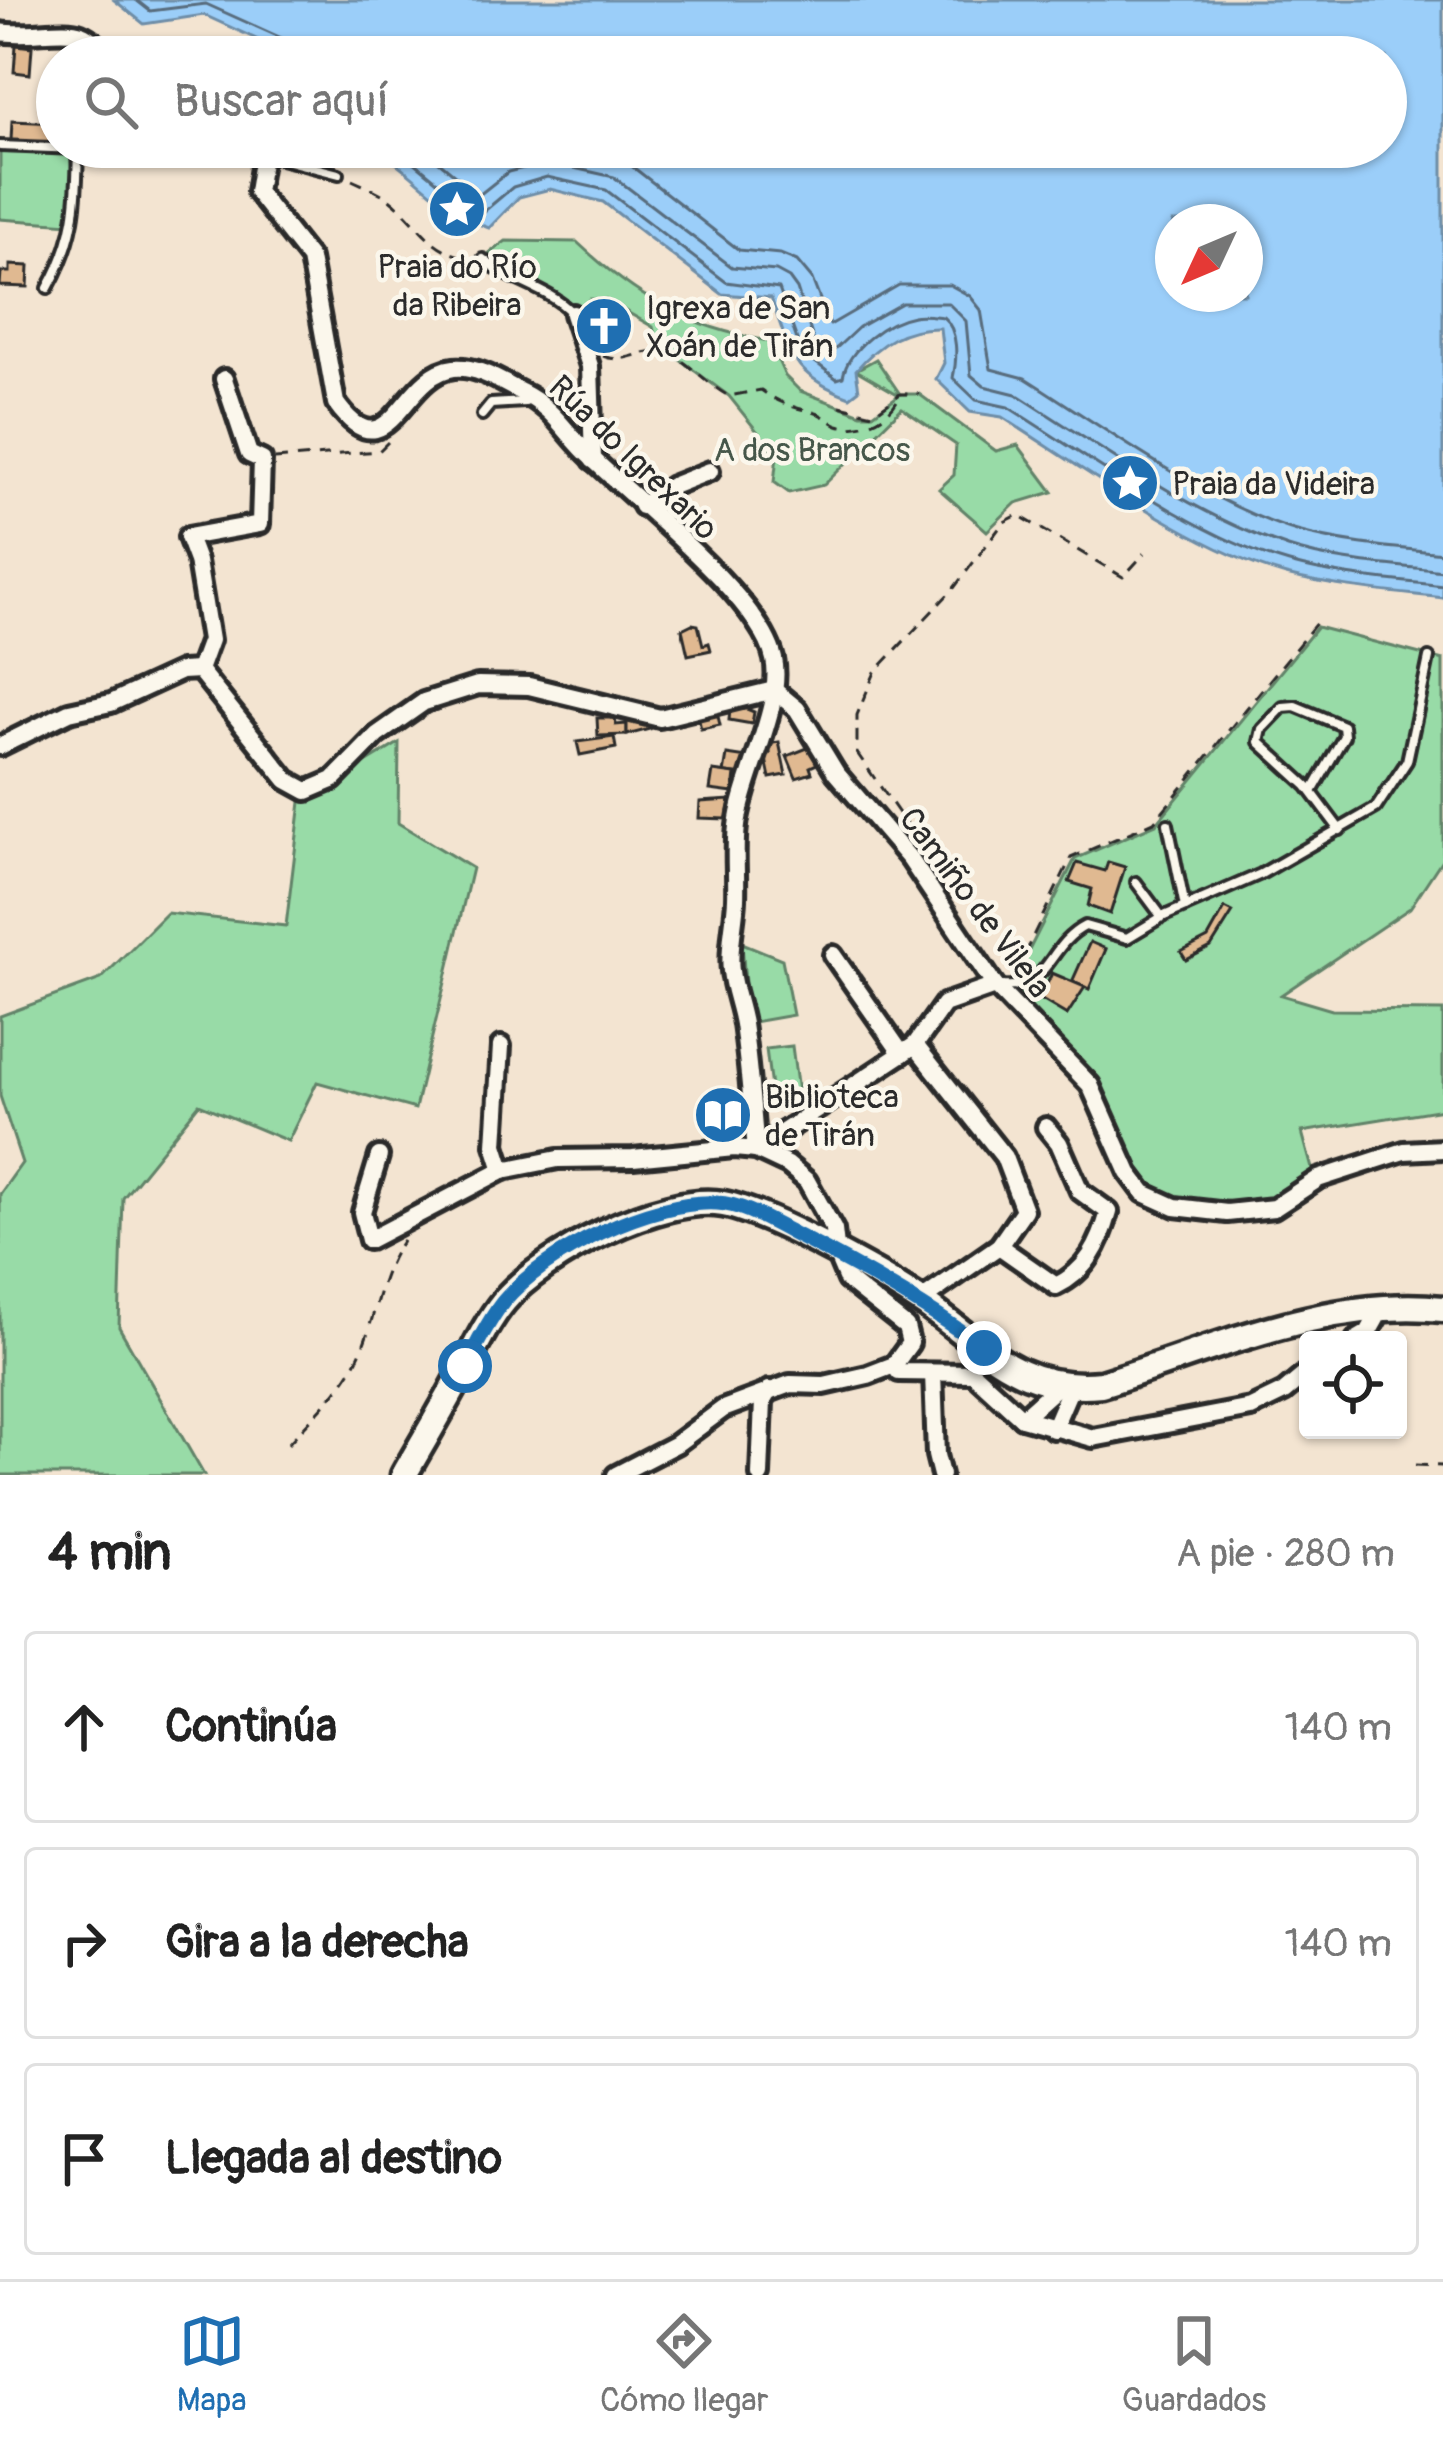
<!DOCTYPE html>
<html lang="es">
<head>
<meta charset="utf-8">
<style>
  body { margin:0; font-family:Pangolin,sans-serif; background:#f6f6f6; color:#222 }
  .controls { position:absolute; right:36px; bottom:36px; display:grid; overflow:hidden; border-radius:12px; box-shadow:0 3px 9px #0004 }
  .controls button { width:108px; height:108px; display:grid; place-items:center; padding:0; border:0; border-bottom:3px solid #e0e0e0; background:#fff; color:#222; font:60px sans-serif }
  .compass { position:absolute; left:1155px; top:204px; width:108px; height:108px; border-radius:50%; background:#fff; box-shadow:0 3px 9px #0004; rotate:226deg }
  .stop { position:absolute; width:36px; height:36px; margin:-27px; border:9px solid #1f6fb2; border-radius:50%; background:#fff }
  .stop.end { background:#1f6fb2; border-color:#fff; box-shadow:0 3px 12px #0008 }
  .list { margin:0; padding:0; list-style:none }
  h2 { display:flex; justify-content:space-between; align-items:center; height:156px; margin:0; padding:0 48px; font-size:51px }
  h2 small { font-size:39px; font-weight:400; color:#767676 }
  .list li { display:grid; grid-template-columns:78px 1fr auto; gap:36px; align-items:center; box-sizing:border-box; height:192px; margin:0 24px 24px; padding:0 24px; border:3px solid #e0e0e0; border-radius:12px }
  .list b { display:block; font-size:45px; white-space:nowrap }
  .list em { font-size:39px; font-style:normal; color:#767676 }
  .icon { flex:none; width:66px; height:66px; fill:none; stroke:currentColor; stroke-width:2; stroke-linecap:round; stroke-linejoin:round }
  .map { position:relative; flex:none; width:1443px; height:1475px; overflow:hidden }
  .search { position:absolute; background:#fff; box-shadow:0 3px 9px #0004; left:36px; right:36px; top:36px; height:132px; display:flex; align-items:center; gap:30px; box-sizing:border-box; padding:0 42px; border-radius:66px; color:#767676; font-size:45px }
  .sheet { height:804px; background:#fff }
  nav { display:flex; justify-content:space-around; align-items:center; box-sizing:border-box; height:168px; border-top:3px solid #e0e0e0; background:#fff; font-size:33px; color:#767676 }
  nav a { display:grid; justify-items:center; gap:6px }
  nav .on { color:#1f6fb2 }
  .map>svg:first-child { display:block }
  .green { fill:#98dba7; stroke:#628369; stroke-width:3 }
  .water { fill:#9bcef9; stroke:#6e8da7; stroke-width:3; fill-rule:evenodd }
  .lines { fill:none; stroke-linecap:round; stroke-linejoin:round }
  .shore { stroke:#586c7d; stroke-width:3 }
  .building { fill:#e0b991; stroke:#2b2b2b; stroke-width:3 }
  .service-casing { stroke:#2b2b2b; stroke-width:16 }
  .minor-casing { stroke:#2b2b2b; stroke-width:26 }
  .primary-casing { stroke:#2b2b2b; stroke-width:33 }
  .path { stroke:#2b2b2b; stroke-width:3; stroke-dasharray:12 9; stroke-linecap:butt }
  .service { stroke:#fbf7ec; stroke-width:8 }
  .minor { stroke:#fbf7ec; stroke-width:16 }
  .primary { stroke:#fbf7ec; stroke-width:24 }
  .route { stroke:#1f6fb2; stroke-width:15 }
  .labels { text-anchor:middle; stroke-width:9; stroke-linejoin:round; paint-order:stroke }
  .poi-label { font-size:33px; fill:#2b2b2b; stroke:#fbf7ec; text-anchor:start }
  .park-label { font-size:33px; fill:#46574a; stroke:#fbf7ec }
  .street-label { font-size:33px; fill:#2b2b2b; stroke:#fbf7ec }
</style>
</head>
<body>
<div class="map">
<svg width="1443" height="1475" viewBox="0 0 1443 1475">
  <rect width="100%" height="100%" fill="#f3e4d1"/>
  <filter id="ink" filterUnits="userSpaceOnUse"><feTurbulence type="fractalNoise" baseFrequency=".00833" numOctaves="2"/><feDisplacementMap in="SourceGraphic" scale="24" xChannelSelector="R" yChannelSelector="G"/><feConvolveMatrix kernelMatrix="1 2 1 2 8 2 1 2 1" color-interpolation-filters="sRGB"/></filter>
  <g filter="url(#ink)">
    <g class="green">
      <polygon points="0,150 70,155 74,183 70,224 0,219"/>
      <path d="M506,241L577,242C636,298 689,328 769,341L785,376L800,391L861,414H873L899,395L856,370L876,359L900,394H919L996,451L1018,445L1053,492L1016,503L987,531L939,489L954,475L956,445L902,408L824,485L789,493L774,482L777,456L729,396L657,343L653,327L606,300L590,299L582,312L576,313L484,257Z"/>
      <path d="M1317,627L1443,660V858L1410,908L1281,995L1332,1010L1443,1011V1109L1302,1132L1314,1176C1267,1208 1267,1205 1211,1205C1111,1204 1122,1124 1076,1060C1058,1035 1034,1013 1013,990L1012,984L1075,859L1156,824Z"/>
      <polygon points="399,743 398,823 472,868 415,1109 317,1082 288,1141 199,1104 123,1198 119,1327 204,1475 0,1475 0,1194 22,1163 0,1096 0,1016 101,979 167,913 286,926 301,802"/>
      <polygon points="742,943 782,959 793,1015 748,1023"/>
      <polygon points="792,1046 798,1092 772,1096 766,1049"/>
    </g>
    <path class="water" d="M114,0H1443V598C1391,592 1338,588 1286,575C1197,551 1081,467 1002,417L970,412L936,379L944,363L940,328C904,327 879,343 856,370L859,390L850,397C790,375 791,353 771,298L722,294L603,202L550,189L519,197L489,228C444,213 414,171 373,147H1386V57H284L280,50L204,15L144,24ZM1173,222H1245V294H1173Z"/>
    <g class="lines">
      <g class="shore">
        <polyline points="136,0 150,11 206,4 286,40 294,57"/>
        <path d="M396,147L471,209L482,213L513,187L547,177L606,190L726,282L779,289L801,351L837,379L843,377C848,349 885,321 913,316C922,314 934,316 943,317C959,330 957,359 953,378L976,400L1008,407C1088,457 1199,538 1289,563C1339,577 1392,580 1443,586"/>
        <path d="M421,147L479,195L508,172L547,162L614,177L732,267L776,271L789,278L797,289L814,342L829,355L859,327L902,303H948L966,321L971,375L984,386L1016,394C1102,448 1191,514 1288,547C1337,563 1392,565 1443,571"/>
        <path d="M570,147L629,164L739,250L780,254L797,261L812,279L830,325L899,285H950L970,296L981,310L991,369L1025,378C1103,427 1209,505 1297,531C1344,544 1395,548 1443,553"/>
      </g>
    </g>
    <g class="building">
      <polygon points="16,45 32,47 30,74 14,72"/>
      <polygon points="12,121 57,123 57,144 11,141"/>
      <polygon points="10,265 29,266 28,287 0,286 1,272 10,272"/>
      <polygon points="592,306 628,331 616,346 601,334 597,339 583,323"/>
      <polygon points="692,624 698,625 703,645 709,643 711,650 688,655 682,629"/>
      <polygon points="742,707 754,712 752,724 729,720 730,709"/>
      <polygon points="717,712 720,725 701,729 698,716"/>
      <polygon points="597,718 615,718 616,725 627,724 627,735 598,736"/>
      <polygon points="627,719 649,723 650,729 627,735"/>
      <polygon points="614,737 616,748 580,755 577,742"/>
      <polygon points="779,742 786,775 770,778 765,754 770,753 768,744"/>
      <polygon points="810,747 817,764 810,767 812,773 796,778 787,756"/>
      <polygon points="727,755 747,758 745,775 724,773"/>
      <polygon points="713,771 735,774 733,793 710,790"/>
      <polygon points="730,800 727,819 699,818 700,802"/>
      <polygon points="1108,862 1125,867 1110,914 1088,906 1092,889 1069,882 1077,863 1105,871"/>
      <polygon points="1225,908 1233,912 1211,947 1186,960 1181,952 1208,938"/>
      <polygon points="1090,942 1106,949 1089,989 1072,982"/>
      <polygon points="1052,973 1085,987 1067,1015 1040,999"/>
    </g>
    <g class="lines">
      <defs>
        <g id="service">
          <polyline points="0,146 78,149"/>
          <polyline points="265,155 339,174"/>
          <path d="M483,259C510,282 547,287 572,313"/>
          <path d="M48,288C76,238 77,203 78,147"/>
          <polyline points="482,415 491,404 525,402"/>
          <polyline points="1312,792 1344,736 1343,726 1295,706 1283,707 1262,729 1259,742 1307,786 1340,830"/>
          <polyline points="1168,824 1185,907"/>
          <polyline points="1136,882 1162,917"/>
          <path d="M1002,986C1050,991 1046,946 1085,926L1127,938L1162,917L1261,874L1376,808L1407,761L1429,658"/>
        </g>
        <g id="minor">
          <path d="M0,32C26,37 64,27 81,34C90,37 99,47 106,52L107,57"/>
          <path d="M253,147L263,155L257,192L310,259L336,403C389,477 401,374 454,368C478,366 500,381 521,392C556,409 566,435 593,459C639,504 761,599 774,659C784,704 742,779 737,826C734,850 737,875 736,899C735,922 728,948 731,971C733,989 740,1006 743,1024C749,1066 752,1108 756,1150L915,1045"/>
          <polyline points="573,314 590,366 593,460"/>
          <polyline points="642,506 672,486 710,471"/>
          <polyline points="199,670 210,640 197,561 188,537 260,524 262,460 249,454 224,379"/>
          <polyline points="774,690 797,709 836,773 910,859 995,986 1090,1085 1129,1173 1144,1193 1175,1207 1227,1213 1274,1208 1318,1179 1404,1151 1443,1149"/>
          <polyline points="0,746 69,712 111,703 181,671 199,670 287,780 307,791 333,780 377,735 424,702 478,685 529,686 660,718 774,690"/>
          <polyline points="833,955 902,1054"/>
          <polyline points="501,1046 495,1145 503,1170 558,1159 633,1158 734,1148 756,1150 788,1165 807,1181 834,1230 837,1256 847,1280 906,1327 910,1343 894,1365 868,1375 824,1385 790,1384 723,1409 676,1444 616,1475"/>
          <polyline points="379,1156 362,1212 369,1240 503,1170"/>
          <path d="M999,1246L1056,1286C1087,1271 1100,1244 1109,1212L1080,1191L1059,1143L1046,1127"/>
          <polyline points="920,1301 999,1246 1024,1210 1004,1157 915,1045 944,1004 995,986"/>
          <polyline points="1356,1340 1368,1333 1383,1306"/>
          <polyline points="894,1365 899,1372 973,1373 1022,1418 1093,1438 1251,1408 1284,1392 1308,1372"/>
          <polyline points="933,1373 936,1455 941,1475"/>
          <polyline points="1022,1418 1059,1385"/>
          <polyline points="1053,1429 1071,1387"/>
          <polyline points="760,1475 763,1401 769,1390"/>
        </g>
        <path id="primary" d="M404,1475C422,1443 441,1412 458,1380C472,1354 485,1324 504,1301C541,1256 663,1193 723,1204C768,1212 886,1277 926,1305C987,1349 1020,1392 1101,1384C1213,1350 1325,1297 1443,1309"/>
      </defs>
      <use href="#service" class="service-casing"/>
      <use href="#minor" class="minor-casing"/>
      <use href="#primary" class="primary-casing"/>
      <g class="path">
        <path d="M352,180C363,185 376,190 387,197C421,223 425,249 471,259"/>
        <path d="M603,356C625,365 641,349 662,351C682,354 709,387 729,396L761,390C779,403 792,407 813,412C823,414 829,422 838,425C860,432 893,417 900,394"/>
        <polyline points="840,406 873,414 900,394 919,394"/>
        <polyline points="275,459 379,451 388,442"/>
        <polyline points="919,848 921,845 857,753 857,715 875,672 954,588 1004,522 1018,515 1123,577 1145,553"/>
        <polyline points="1015,973 1071,858 1154,822 1317,622"/>
        <path d="M288,1444C315,1414 349,1384 363,1346C377,1310 380,1272 403,1240"/>
        <polyline points="1415,1465 1443,1466"/>
      </g>
      <use href="#service" class="service"/>
      <use href="#minor" class="minor"/>
      <use href="#primary" class="primary"/>
    </g>
  </g>
  <g class="lines" filter="url(#ink)">
    <path class="route" d="M465,1366C477,1345 488,1321 503,1302C544,1252 652,1199 717,1203C743,1204 771,1222 794,1234C861,1268 923,1303 984,1348"/>
  </g>
  <defs>
    <symbol id="sight-disc" viewBox="-11 -11 22 22"><circle r="9.5" fill="#1f6fb2" stroke="#fbf7ec"/><path d="M0-6L1.8-2.2L6-1.7L2.9 1.2L3.7 5.4L0 3.3L-3.7 5.4L-2.9 1.2L-6-1.7L-1.8-2.2Z" fill="#fff"/></symbol>
    <symbol id="church-disc" viewBox="-11 -11 22 22"><circle r="9.5" fill="#1f6fb2" stroke="#fbf7ec"/><path d="M-1.2-6h2.4v3.5h3.3v2.4h-3.3V6h-2.4V-.1h-3.3v-2.4h3.3Z" fill="#fff"/></symbol>
    <symbol id="library-disc" viewBox="-11 -11 22 22"><circle r="9.5" fill="#1f6fb2" stroke="#fbf7ec"/><path d="M-6-4Q-3-5.5-.7-3.5V5Q-3 3-6 4ZM6-4Q3-5.5 .7-3.5V5Q3 3 6 4Z" fill="#fff"/></symbol>
  </defs>
  <g fill-rule="evenodd">
    <use href="#sight-disc" x="424" y="176" width="66" height="66"/>
    <use href="#church-disc" x="571" y="293" width="66" height="66"/>
    <use href="#sight-disc" x="1097" y="450" width="66" height="66"/>
    <use href="#library-disc" x="690" y="1082" width="66" height="66"/>
  </g>
  <g class="labels">
    <g class="poi-label">
      <text x="457" y="278" text-anchor="middle">Praia do Río<tspan x="457" dy="38">da Ribeira</tspan></text>
      <text x="646" y="319">Igrexa de San<tspan x="646" dy="38">Xoán de Tirán</tspan></text>
      <text x="1172" y="495">Praia da Videira</text>
      <text x="765" y="1108">Biblioteca<tspan x="765" dy="38">de Tirán</tspan></text>
    </g>
    <g class="park-label">
      <text x="812" y="461">A dos Brancos</text>
    </g>
    <g class="street-label">
      <text transform="translate(634 457) rotate(44)" y="12">Rúa do Igrexario</text>
      <text transform="translate(976 902) rotate(53)" y="12">Camiño de Vilela</text>
    </g>
  </g>
</svg>
<div class="controls">
<button><svg class="icon" aria-label="locate" viewBox="0 0 24 24"><circle cx="12" cy="12" r="6"/><path d="M12 2v4M12 18v4M2 12h4M18 12h4"/></svg></button>
</div>
<svg class="compass" viewBox="-18 -18 36 36"><path d="M0-13l5 13h-10z" fill="#e53935"/><path d="M0 13l5-13h-10z" fill="#767676"/></svg>
<div class="stop" style="left:465px;top:1366px"></div>
<div class="stop end" style="left:984px;top:1348px"></div>
<div class="search"><svg class="icon" aria-label="search" viewBox="0 0 24 24"><circle cx="10" cy="10" r="6"/><path d="M15 15l6 6"/></svg>Buscar aquí</div>
</div>
<section class="sheet">
<h2>4 min<small>A pie · 280 m</small></h2>
<ul class="list">
<li><svg class="icon" aria-label="ahead" viewBox="0 0 24 24"><path d="M12 20V5M6 11l6-6 6 6"/></svg><div><b>Continúa</b></div><em>140 m</em></li>
<li><svg class="icon" aria-label="right" viewBox="0 0 24 24"><path d="M7 20v-9h11M14 6l5 5-5 5"/></svg><div><b>Gira a la derecha</b></div><em>140 m</em></li>
<li><svg class="icon" aria-label="arrive" viewBox="0 0 24 24"><path d="M6 21V4h12l-3 4 3 4H6"/></svg><div><b>Llegada al destino</b></div></li>
</ul>
</section>
<nav>
<a class="on"><svg class="icon" aria-label="map" viewBox="0 0 24 24"><path d="M3 6l6-2 6 2 6-2v14l-6 2-6-2-6 2zM9 4v14M15 6v14"/></svg>Mapa</a>
<a><svg class="icon" aria-label="directions" viewBox="0 0 24 24"><path d="M12 3l9 9-9 9-9-9zM9 14v-3h6M13 9l2 2-2 2"/></svg>Cómo llegar</a>
<a><svg class="icon" aria-label="saved" viewBox="0 0 24 24"><path d="M7 4h10v16l-5-4-5 4z"/></svg>Guardados</a>
</nav>
</body>
</html>
